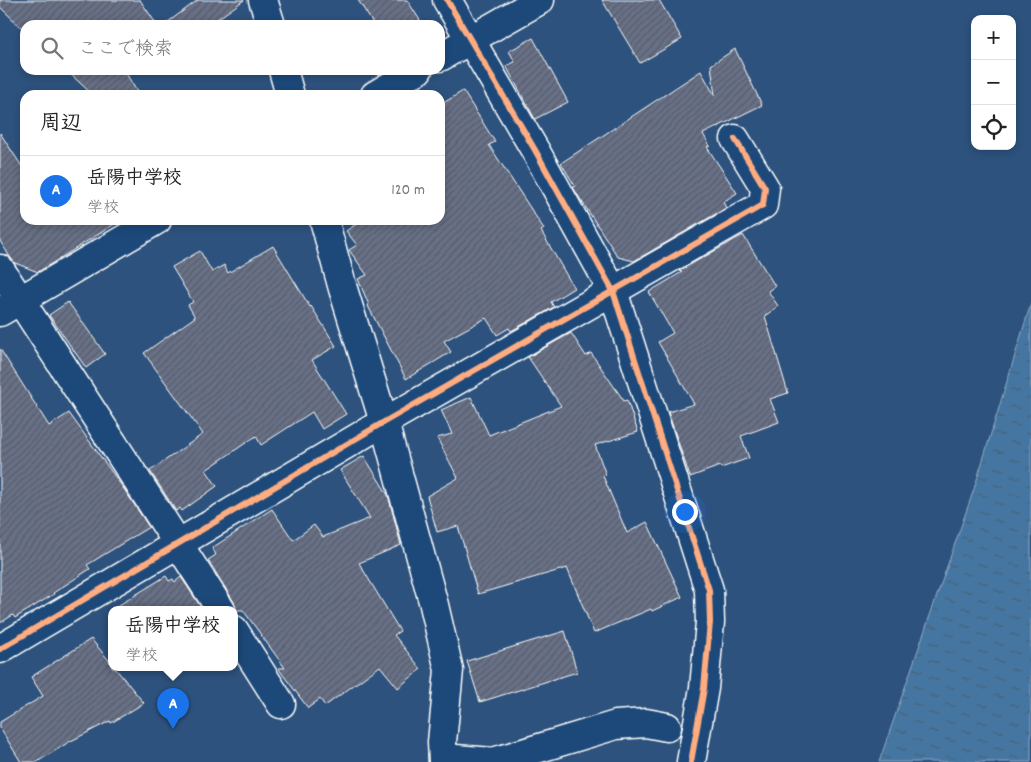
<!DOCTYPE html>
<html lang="ja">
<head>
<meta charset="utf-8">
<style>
  body { margin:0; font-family:Dekko,"Klee One",sans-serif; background:#f6f6f6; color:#222 }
  .controls { position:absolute; right:15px; top:15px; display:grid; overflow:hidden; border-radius:10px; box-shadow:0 2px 8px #0003 }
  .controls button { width:45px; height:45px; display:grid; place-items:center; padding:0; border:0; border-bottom:1px solid #e0e0e0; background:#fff; color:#222; font:25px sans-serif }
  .you { position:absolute; left:684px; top:511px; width:18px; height:18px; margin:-12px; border:4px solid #fff; border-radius:50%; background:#1a73e8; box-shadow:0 0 0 8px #1a73e833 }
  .badge { display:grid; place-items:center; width:32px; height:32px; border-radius:50%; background:#1a73e8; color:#fff; font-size:16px; font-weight:700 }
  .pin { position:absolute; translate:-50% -41px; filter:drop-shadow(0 1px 2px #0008) }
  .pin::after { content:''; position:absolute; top:26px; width:18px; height:15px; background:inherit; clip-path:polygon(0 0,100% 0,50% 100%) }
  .popup { position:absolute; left:108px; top:606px; width:130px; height:65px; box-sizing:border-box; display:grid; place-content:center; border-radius:10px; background:#fff; filter:drop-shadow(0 1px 4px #0005); font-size:16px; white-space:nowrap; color:#767676 }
  .popup b { font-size:19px; color:#222 }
  .popup::after { content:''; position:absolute; left:50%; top:100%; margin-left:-10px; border:10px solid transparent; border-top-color:#fff }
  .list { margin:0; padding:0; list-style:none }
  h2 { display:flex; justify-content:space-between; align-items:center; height:65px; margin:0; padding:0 20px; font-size:21px }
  h2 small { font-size:16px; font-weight:400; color:#767676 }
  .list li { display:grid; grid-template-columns:32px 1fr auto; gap:15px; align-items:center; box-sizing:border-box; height:70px; padding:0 20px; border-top:1px solid #e0e0e0 }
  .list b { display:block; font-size:19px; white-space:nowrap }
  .list p { margin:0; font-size:16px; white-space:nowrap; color:#767676 }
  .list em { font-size:16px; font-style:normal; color:#767676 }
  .icon { flex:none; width:28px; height:28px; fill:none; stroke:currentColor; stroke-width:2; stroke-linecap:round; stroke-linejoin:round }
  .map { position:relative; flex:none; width:1031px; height:762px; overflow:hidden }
  .search { position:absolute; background:#fff; box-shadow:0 2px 8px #0003; left:20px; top:20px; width:425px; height:55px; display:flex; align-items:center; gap:12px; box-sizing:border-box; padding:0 18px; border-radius:15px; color:#767676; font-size:19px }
  .panel { position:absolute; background:#fff; box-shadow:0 2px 8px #0003; left:20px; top:90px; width:425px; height:135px; border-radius:15px }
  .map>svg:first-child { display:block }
  .water { fill:url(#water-ripples); stroke:#8fadc7 }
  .building { fill:url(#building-hatch); stroke:#fff }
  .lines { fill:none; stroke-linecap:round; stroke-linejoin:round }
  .minor-casing { stroke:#fff; stroke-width:31 }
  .minor { stroke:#1f4a7a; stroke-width:28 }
  .cycleway-casing { stroke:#1f4a7a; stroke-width:9 }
  .cycleway { stroke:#ffac80; stroke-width:6 }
</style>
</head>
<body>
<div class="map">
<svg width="1031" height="762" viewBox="0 0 1031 762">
  <defs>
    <pattern id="water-ripples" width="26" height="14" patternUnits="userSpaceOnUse" patternTransform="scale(1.25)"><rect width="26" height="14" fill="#4476a1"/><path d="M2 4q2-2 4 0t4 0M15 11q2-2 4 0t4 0" fill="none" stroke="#485f72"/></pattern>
    <pattern id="building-hatch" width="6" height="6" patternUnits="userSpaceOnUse" patternTransform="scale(1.25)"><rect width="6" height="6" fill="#677087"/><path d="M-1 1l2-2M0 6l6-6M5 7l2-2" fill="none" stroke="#585c67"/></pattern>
  </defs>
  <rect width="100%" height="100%" fill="#2d527d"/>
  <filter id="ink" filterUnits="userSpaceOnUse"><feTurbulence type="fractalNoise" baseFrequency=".02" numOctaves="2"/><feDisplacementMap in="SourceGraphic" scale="10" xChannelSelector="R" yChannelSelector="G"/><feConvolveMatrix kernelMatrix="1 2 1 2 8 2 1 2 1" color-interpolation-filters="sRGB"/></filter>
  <g filter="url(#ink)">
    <polygon class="water" points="1031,303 1031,762 879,762 974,489"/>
    <g class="building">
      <polygon points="0,0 140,0 157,25 25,25 25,31 0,7"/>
      <polygon points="198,0 244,0 209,25 164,25"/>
      <polygon points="358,0 407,0 423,25 374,25"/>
      <polygon points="602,0 659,0 682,39 640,63"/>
      <polygon points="533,38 568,102 535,119 506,66 515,62 509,51"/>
      <polygon points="735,49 762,105 703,134 710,146 707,147 737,193 723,202 726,208 634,261 618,257 577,194 573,187 575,186 561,163 701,71 715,96 711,65"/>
      <polygon points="66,70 124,70 139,95 93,95"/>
      <polygon points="463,91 495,142 489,145 544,229 541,231 574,288 551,302 554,307 511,331 509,328 497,335 486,318 444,341 451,352 406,379 368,306 369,305 358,279 367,275 349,250 357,245 346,231 362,220 440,220 440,105"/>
      <polygon points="0,133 25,171 25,220 121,220 38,272 15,263 10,257 0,241"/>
      <polygon points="743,235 775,286 768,291 778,306 765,316 788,393 770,399 779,422 741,436 749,458 721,468 720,466 690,477 668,412 694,404 658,342 673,333 649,292 682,272 679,271"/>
      <polygon points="273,246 310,307 311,306 336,346 312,360 346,414 322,429 312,412 261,445 256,436 206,470 217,486 182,511 180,508 176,511 150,471 203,434 144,353 195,317 188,305 193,302 172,267 200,251 212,272 224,265 228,273"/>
      <polygon points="68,302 105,354 86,368 49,315"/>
      <polygon points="571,333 586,356 591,353 624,401 627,400 638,432 595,445 606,475 603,476 627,533 647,522 682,597 652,611 651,609 594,633 567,568 478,594 458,526 437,532 427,496 458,478 437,438 452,434 441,410 471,397 489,435 561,406 528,357"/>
      <polygon points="0,349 49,426 69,413 124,489 149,527 87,565 90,569 53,593 54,594 15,618 13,615 0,623"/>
      <polygon points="364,456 388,495 401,545 359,563 400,631 394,635 421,669 398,688 380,666 325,706 320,699 308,708 278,668 285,668 243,610 236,610 234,602 208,560 216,555 212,548 272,509 293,540 314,525 323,537 370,518 340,470"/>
      <polygon points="166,576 169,581 173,579 175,582 181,577 203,610 111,610"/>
      <polygon points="565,631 577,672 480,702 467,661"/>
      <polygon points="91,639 112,664 112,668 115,668 144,703 111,723 110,721 69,742 37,762 21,762 0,728 0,722 43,696 31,677"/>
    </g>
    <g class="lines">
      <defs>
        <g id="minor">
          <polyline points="263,0 271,25"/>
          <polyline points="447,0 535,150 613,291 709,590 710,622 704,688 691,762"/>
          <polyline points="440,57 540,0"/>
          <polyline points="283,70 290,95"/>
          <polyline points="375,95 418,70"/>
          <polyline points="324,220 343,289 384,422 434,605 449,670 442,742 443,762"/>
          <polyline points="0,269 221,610"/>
          <polyline points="0,312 157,220"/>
          <polyline points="234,630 281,704"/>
          <polyline points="0,649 384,422 763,205 765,188 735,139"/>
          <polyline points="443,758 493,762 616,725 646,723 667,727"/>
        </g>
      </defs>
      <use href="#minor" class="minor-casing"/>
      <use href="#minor" class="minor"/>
      <defs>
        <g id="cycleway">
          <polyline points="447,0 535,150 613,291 709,590 710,622 704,688 691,762"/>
          <polyline points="0,649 384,422 763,205 765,188 735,139"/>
        </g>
      </defs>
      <use href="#cycleway" class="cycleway-casing"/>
      <use href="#cycleway" class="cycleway"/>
    </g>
  </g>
</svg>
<div class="controls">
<button>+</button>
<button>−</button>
<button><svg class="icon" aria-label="locate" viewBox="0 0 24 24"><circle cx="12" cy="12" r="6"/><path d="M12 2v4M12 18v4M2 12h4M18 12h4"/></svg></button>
</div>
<div class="you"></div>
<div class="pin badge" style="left:173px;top:729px">A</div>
<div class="popup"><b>岳陽中学校</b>学校</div>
<div class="search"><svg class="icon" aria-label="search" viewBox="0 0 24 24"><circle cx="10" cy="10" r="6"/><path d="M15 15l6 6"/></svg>ここで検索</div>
<section class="panel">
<h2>周辺<small></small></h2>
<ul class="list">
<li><span class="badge">A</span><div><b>岳陽中学校</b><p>学校</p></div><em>120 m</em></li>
</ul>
</section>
</div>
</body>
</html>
